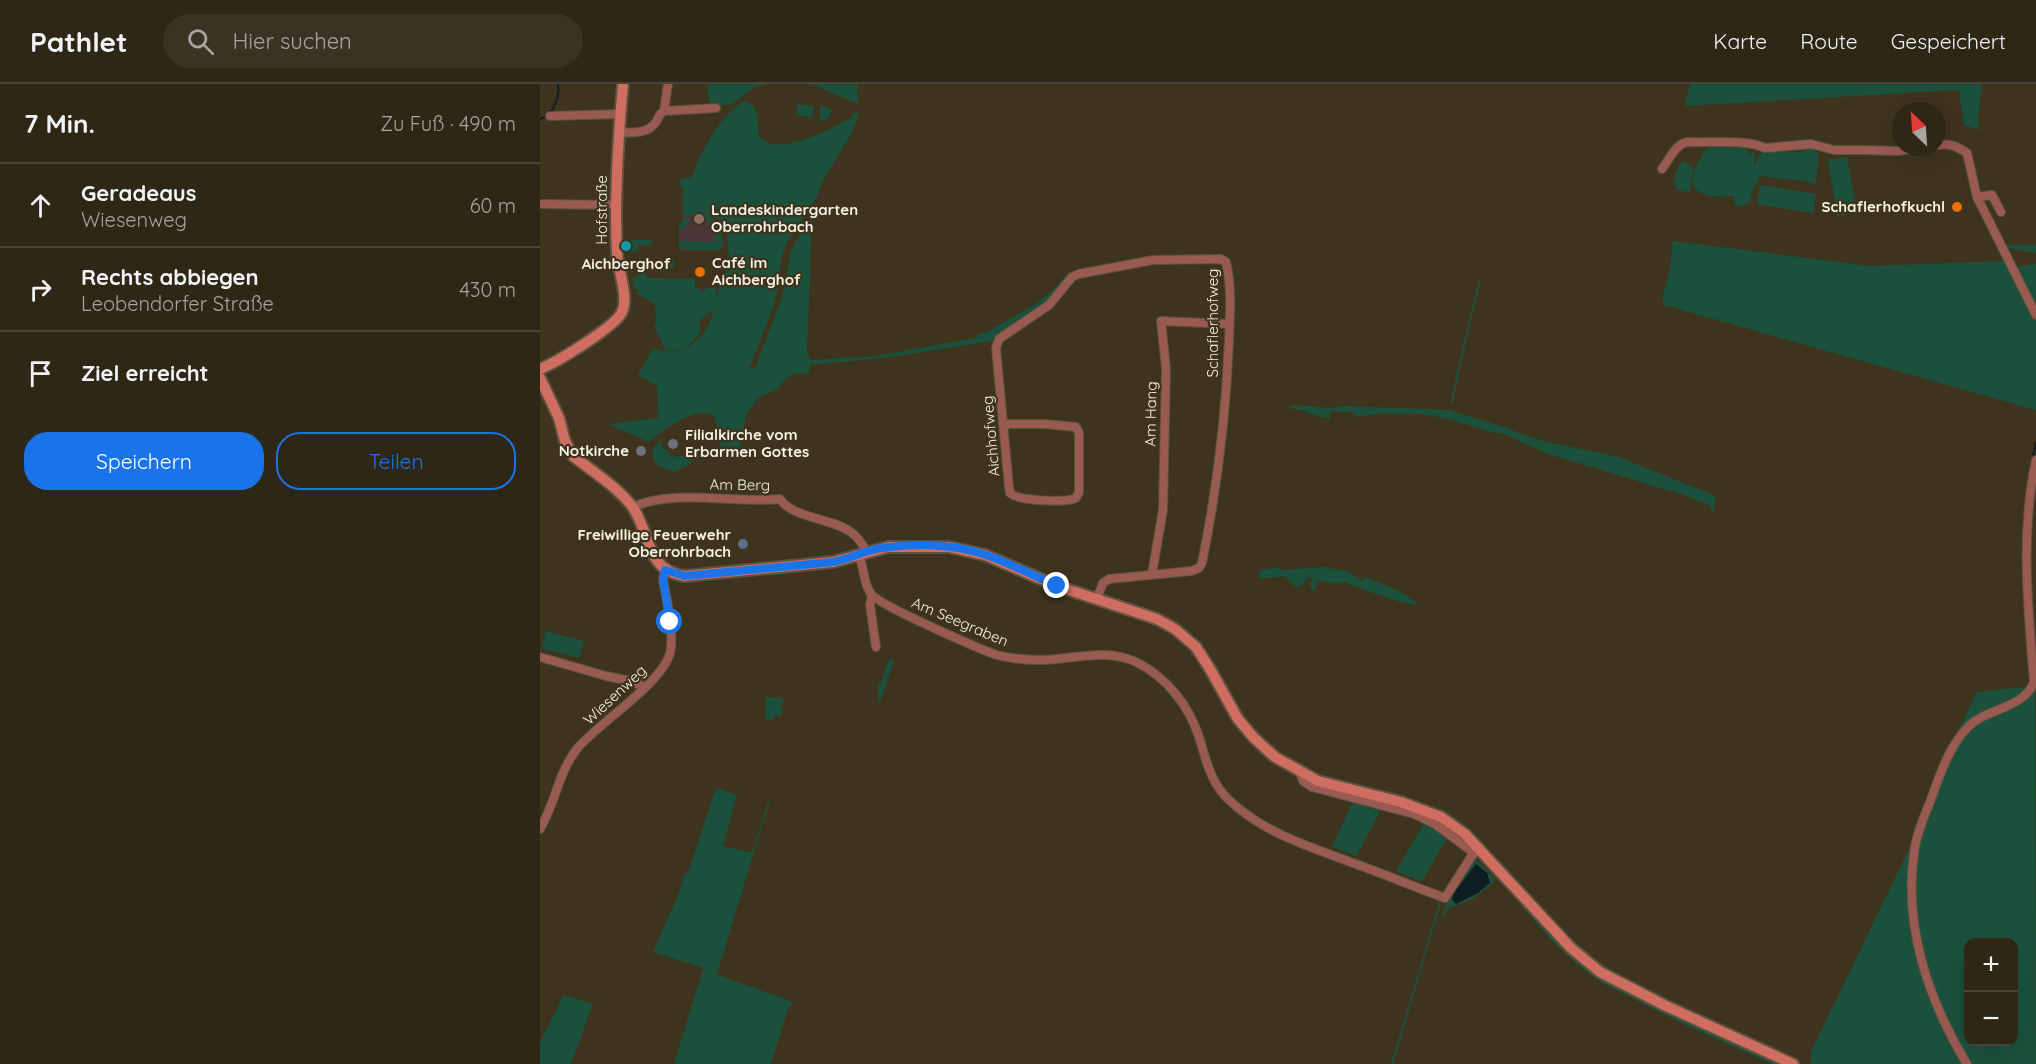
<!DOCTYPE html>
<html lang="de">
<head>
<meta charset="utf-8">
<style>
  body { margin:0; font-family:Quicksand,sans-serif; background:#3a3323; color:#f1f3f6 }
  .controls { position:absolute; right:18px; bottom:18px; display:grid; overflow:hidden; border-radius:12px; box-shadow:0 6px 24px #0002 }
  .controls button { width:54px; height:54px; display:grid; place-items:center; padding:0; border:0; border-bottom:2px solid #494435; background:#2e2716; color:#f1f3f6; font:30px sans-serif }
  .compass { position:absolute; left:1352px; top:18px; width:54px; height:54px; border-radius:50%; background:#2e2716; box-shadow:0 6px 24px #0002; rotate:335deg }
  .stop { position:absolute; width:18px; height:18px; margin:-14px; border:4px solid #1a73e8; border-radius:50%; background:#fff }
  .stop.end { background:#1a73e8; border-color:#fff; box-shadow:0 2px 6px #0008 }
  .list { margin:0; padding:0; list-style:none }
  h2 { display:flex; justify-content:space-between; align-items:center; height:78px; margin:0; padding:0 24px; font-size:26px }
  h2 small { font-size:20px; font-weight:400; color:#a7a5a1 }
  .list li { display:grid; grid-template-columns:39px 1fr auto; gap:18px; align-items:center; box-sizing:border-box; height:84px; padding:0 24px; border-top:2px solid #494435 }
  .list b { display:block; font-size:22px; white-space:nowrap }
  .list p { margin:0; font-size:20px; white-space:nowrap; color:#a7a5a1 }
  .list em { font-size:20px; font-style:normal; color:#a7a5a1 }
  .actions { display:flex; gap:12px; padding:18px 24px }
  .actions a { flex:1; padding:14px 0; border:2px solid #1a73e8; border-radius:24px; text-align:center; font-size:21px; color:#1a73e8 }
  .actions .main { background:#1a73e8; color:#fff }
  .icon { flex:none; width:33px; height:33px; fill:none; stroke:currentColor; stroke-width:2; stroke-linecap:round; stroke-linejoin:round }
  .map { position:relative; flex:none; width:1496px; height:980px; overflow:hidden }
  header { display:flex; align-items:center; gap:36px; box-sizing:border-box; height:84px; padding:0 30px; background:#2e2716; border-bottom:2px solid #494435 }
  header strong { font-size:28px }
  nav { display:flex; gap:33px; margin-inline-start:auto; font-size:21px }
  .search { width:420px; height:54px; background:#3a3323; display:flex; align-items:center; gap:15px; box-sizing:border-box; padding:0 21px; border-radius:33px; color:#a7a5a1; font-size:22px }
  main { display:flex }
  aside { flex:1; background:#2e2716 }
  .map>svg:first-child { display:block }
  .education { fill:#4b3637 }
  .green { fill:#1b513c; fill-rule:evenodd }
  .water { fill:#0c1d23 }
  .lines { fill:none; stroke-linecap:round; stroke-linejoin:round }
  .stream { stroke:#0c1d23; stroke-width:2 }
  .street-casing { stroke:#5c523d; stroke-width:10 }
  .secondary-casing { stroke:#5c523d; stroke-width:14 }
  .street { stroke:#995a52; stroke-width:8 }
  .secondary { stroke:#cf6d61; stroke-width:10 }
  .route { stroke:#1a73e8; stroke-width:8 }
  .food-dot { fill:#e8710a; stroke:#3e341d; stroke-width:2 }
  .education-dot { fill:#8d6e63; stroke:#3e341d; stroke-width:2 }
  .culture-dot { fill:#0f9aa8; stroke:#3e341d; stroke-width:2 }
  .worship-dot { fill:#6b7280; stroke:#3e341d; stroke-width:2 }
  .service-dot { fill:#5c6f8a; stroke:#3e341d; stroke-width:2 }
  .labels { text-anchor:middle; stroke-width:4.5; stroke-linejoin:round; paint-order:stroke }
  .poi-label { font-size:15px; font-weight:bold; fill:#f8f2e4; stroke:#3e341d; text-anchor:end }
  .street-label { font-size:15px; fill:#f8f2e4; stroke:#3e341d }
</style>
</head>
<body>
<header>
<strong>Pathlet</strong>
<div class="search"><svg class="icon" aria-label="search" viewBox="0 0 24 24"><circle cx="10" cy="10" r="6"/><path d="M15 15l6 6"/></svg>Hier suchen</div>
<nav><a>Karte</a><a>Route</a><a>Gespeichert</a></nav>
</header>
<main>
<aside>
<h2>7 Min.<small>Zu Fuß · 490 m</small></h2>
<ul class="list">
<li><svg class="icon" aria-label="ahead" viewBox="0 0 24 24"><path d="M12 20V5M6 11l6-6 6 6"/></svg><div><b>Geradeaus</b><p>Wiesenweg</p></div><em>60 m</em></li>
<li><svg class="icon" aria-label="right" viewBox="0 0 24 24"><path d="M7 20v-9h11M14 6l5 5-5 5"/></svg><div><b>Rechts abbiegen</b><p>Leobendorfer Straße</p></div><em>430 m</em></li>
<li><svg class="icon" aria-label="arrive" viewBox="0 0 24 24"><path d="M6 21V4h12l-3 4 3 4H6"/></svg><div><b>Ziel erreicht</b></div></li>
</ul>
<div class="actions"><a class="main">Speichern</a><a>Teilen</a></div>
</aside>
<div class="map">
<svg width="1496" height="980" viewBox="0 0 1496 980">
  <rect width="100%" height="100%" fill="#3e341d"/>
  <polygon class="education" points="143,103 167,132 181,138 184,162 180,167 139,166 139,139 142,139"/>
  <g class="green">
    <polygon points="167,0 226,0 214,4 192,20 170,23"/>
    <polygon points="270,0 317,0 318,20 274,1"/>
    <polygon points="1150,0 1442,0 1438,37 1440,46 1424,41 1419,6 1145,22"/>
    <path d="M204,17C221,22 217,36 219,52C221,54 223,56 226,58C249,68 294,44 313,32V28L318,29L316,39L310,52L283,97L277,113L246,160L240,179V195L234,221L209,285L215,284L242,214L251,167L268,136H272L267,269L271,276L335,272L435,254L439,249L447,248L497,219L512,207L528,189L587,177L537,188L512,216L451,257L352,273L270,281L269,289L253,290L242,298L238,305L217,314L206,332L199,369L181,367L175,333C172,331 169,329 166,329C151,327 120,347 109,358L68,340L118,334L117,302L98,291L113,264C142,277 167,254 174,226L160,236L159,251L143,266L126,267L114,242L116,238L115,220L98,210V205H94L92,195L105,185L107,194L155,195V203H160V209L167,204H176V215L180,199L183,198L189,173L186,138L171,133L181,144L183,162L180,166H146V163L141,166V163L139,162V139H142V134L149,136L150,139H146V144H140V157L175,158V145L170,144L171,140L163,134L143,131V103L139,102L141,95L152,93C162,65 179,33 204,17Z"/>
    <polygon points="257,20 274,22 272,34 256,31"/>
    <polygon points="280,21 292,26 289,33 280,38"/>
    <path d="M1169,63L1206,64L1210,74V70L1215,67L1214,80L1215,81L1219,70L1225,69V66L1249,64L1248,69L1266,67V64H1272L1279,70L1276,98L1275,100L1266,97L1219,92V97C1212,103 1212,109 1210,119L1200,123L1195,121L1194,112C1178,113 1162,115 1152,100C1155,84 1157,75 1169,63Z"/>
    <polygon points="1307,73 1317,129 1297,132 1288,76"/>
    <path d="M1145,77L1154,84L1149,108C1128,108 1133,92 1141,78Z"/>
    <polygon points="1220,101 1276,110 1273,129 1217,120"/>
    <polygon points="91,156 112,156 112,161 98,161 98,165 94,168 91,167"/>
    <polygon points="1133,157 1330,182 1467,177 1496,237 1496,326 1124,221 1122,215 1129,189"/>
    <polygon points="1466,161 1496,161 1496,169 1468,164"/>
    <polygon points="118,176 134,176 134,183 128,183 128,185 107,184 108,181 118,183 118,179 115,178"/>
    <polygon points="1496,180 1496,224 1476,183"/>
    <polygon points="939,194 940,198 912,319 910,319"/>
    <path d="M754,321L791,324L803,322L909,326L958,341L999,356L1079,373L1176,412L1173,429L1169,421L1144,411L1008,370L960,348L959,350C935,344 882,324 859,331V330L842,329L815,333V329L790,327V335L767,329V327L749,324L748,326L749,323Z"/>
    <polygon points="121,355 122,364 129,368 129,373 144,372 153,378 135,388 118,382 113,374 113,364"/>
    <path d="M737,483L741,486L785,483L804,487L814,491L822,497L825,493C842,500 865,507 878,521L860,518L808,500V498L795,500L774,495L778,500L774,507L770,503L772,494L768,493L761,502L756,503L744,492L719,495V489L723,486Z"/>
    <polygon points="6,547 44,557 39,574 1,564"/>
    <polygon points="349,575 354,576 340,618 338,618 338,600 341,599"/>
    <path d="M1495,602L1496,980H1271V968L1410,680L1408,667L1437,608ZM1428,858H1474V958H1428Z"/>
    <polygon points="225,613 243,614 241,632 233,632 233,636 226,636"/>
    <polygon points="176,704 197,711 183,762 212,769 229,715 230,716 177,889 178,891 251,917 252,919 251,922 249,922 231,980 134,980 163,885 167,885 113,868 140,806 145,789 148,789"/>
    <polygon points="812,719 841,725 817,772 792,763"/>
    <polygon points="884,739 908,752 882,797 856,788"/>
    <polygon points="939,772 1043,879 1245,980 1232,980 1147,942 1060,898 1040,883 1009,854"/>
    <path d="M935,774L955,795L954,798L933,815L909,824L900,837L909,812ZM936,780L947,789L950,796L938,809L916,819L915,806Z"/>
    <polygon points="897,815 900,817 900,822 853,980 851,980 898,823"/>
    <polygon points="24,911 53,920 31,980 0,980 0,958"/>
  </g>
  <polygon class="water" points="936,780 947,789 950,799 938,809 916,820 912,815 913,810"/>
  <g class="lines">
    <g class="stream">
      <path d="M0,35C14,31 20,13 18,0"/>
      <polyline points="1493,374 1496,359"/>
    </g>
    <defs>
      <g id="street">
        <polyline points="124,27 128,0"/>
        <polyline points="10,32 80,30"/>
        <path d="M79,48C92,49 108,50 116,38C119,33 119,30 124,27L176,24"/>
        <path d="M1397,61C1410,59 1416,62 1427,69L1437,113"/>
        <path d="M1122,85C1130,75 1135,60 1148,58C1169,59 1207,55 1225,64L1271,60L1294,66H1321L1358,67L1383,63"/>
        <polyline points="0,120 77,121"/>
        <polyline points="1461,128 1452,111 1437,113 1496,231"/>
        <path d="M463,340H505L536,343L539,349V408L536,414C526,419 478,417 470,409L469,403L456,264L459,255L509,221L532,193L539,190L613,176L681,175L686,178C692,202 690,231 689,256C686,331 677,405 662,479L659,484L651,487L569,495L563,499L557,514"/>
        <path d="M93,423C135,404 195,420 240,415C253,435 294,434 312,449C319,454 322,461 327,467"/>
        <path d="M319,471C324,483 323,499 331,510C339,521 439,565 457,571C471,575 487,576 502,576C534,575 566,564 596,578C627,593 649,622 659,653C666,675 670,697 687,714C722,749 771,763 816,780C846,791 875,803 905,814L931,773L939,765"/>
        <polyline points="612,490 623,426 626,284 621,237 689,240"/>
        <polyline points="332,512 330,521 336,563"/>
        <polyline points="0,573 66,592 90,597 105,603"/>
        <polyline points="760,688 763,697 772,703 874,730 895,740 930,766 939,765"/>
        <path d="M0,745C15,720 18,690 36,666C57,639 128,597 131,564C133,541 127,518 123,495L125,486"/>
        <path d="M1427,980C1388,916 1362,839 1375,763C1378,744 1388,725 1394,707C1402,685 1411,660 1428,643C1446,624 1484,625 1494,598C1488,523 1480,450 1496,376"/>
      </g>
      <g id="secondary">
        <path d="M0,285C17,278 75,243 82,228C89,213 78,186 77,169C74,113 78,56 83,0"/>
        <path d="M0,294L19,334L25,357L33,372C52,387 76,402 91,421C111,446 104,487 145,492L293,478L348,463H409L445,471L517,502L617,535L635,545L656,563L670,585L698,635L714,654L735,673L778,697L861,718L901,733L925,750L1031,864L1060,888L1126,922L1253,980"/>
      </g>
    </defs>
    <use href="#street" class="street-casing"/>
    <use href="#secondary" class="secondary-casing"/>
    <use href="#street" class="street"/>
    <use href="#secondary" class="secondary"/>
  </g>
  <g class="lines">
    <path class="route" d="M130,538L123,495L125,486L145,492L293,478C310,475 325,466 342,464C373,459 410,460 440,469C466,477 492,491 517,502"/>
  </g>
  <g class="food-dot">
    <circle cx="1417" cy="123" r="6"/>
    <circle cx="160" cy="188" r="6"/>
  </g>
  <circle class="education-dot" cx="159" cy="135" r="6"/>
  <circle class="culture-dot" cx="86" cy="162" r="6"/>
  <g class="worship-dot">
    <circle cx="133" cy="360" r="6"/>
    <circle cx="101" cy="367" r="6"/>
  </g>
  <circle class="service-dot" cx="203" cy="460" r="6"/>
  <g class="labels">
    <g class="poi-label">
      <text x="1405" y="128">Schaflerhofkuchl</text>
      <text x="171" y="131" text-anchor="start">Landeskindergarten<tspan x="171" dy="17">Oberrohrbach</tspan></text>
      <text x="172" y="184" text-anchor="start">Café im<tspan x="172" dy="17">Aichberghof</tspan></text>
      <text x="86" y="185" text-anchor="middle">Aichberghof</text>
      <text x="145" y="356" text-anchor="start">Filialkirche vom<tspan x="145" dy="17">Erbarmen Gottes</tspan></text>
      <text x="89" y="372">Notkirche</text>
      <text x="191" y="456">Freiwillige Feuerwehr<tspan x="191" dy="17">Oberrohrbach</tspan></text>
    </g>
    <g class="street-label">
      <text transform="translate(62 126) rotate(-90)" y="5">Hofstraße</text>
      <text transform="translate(673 239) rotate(-90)" y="5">Schaflerhofweg</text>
      <text transform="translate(611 330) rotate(-89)" y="5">Am Hang</text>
      <text transform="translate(451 352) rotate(-95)" y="5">Aichhofweg</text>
      <text transform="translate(200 401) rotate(1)" y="5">Am Berg</text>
      <text transform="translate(420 538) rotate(23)" y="5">Am Seegraben</text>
      <text transform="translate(75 611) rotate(-43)" y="5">Wiesenweg</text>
    </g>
  </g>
</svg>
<div class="controls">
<button>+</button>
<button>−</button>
</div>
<svg class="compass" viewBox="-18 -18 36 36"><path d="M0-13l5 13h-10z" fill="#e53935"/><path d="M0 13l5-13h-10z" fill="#a7a5a1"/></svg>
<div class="stop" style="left:130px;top:538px"></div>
<div class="stop end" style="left:517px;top:502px"></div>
</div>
</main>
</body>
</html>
